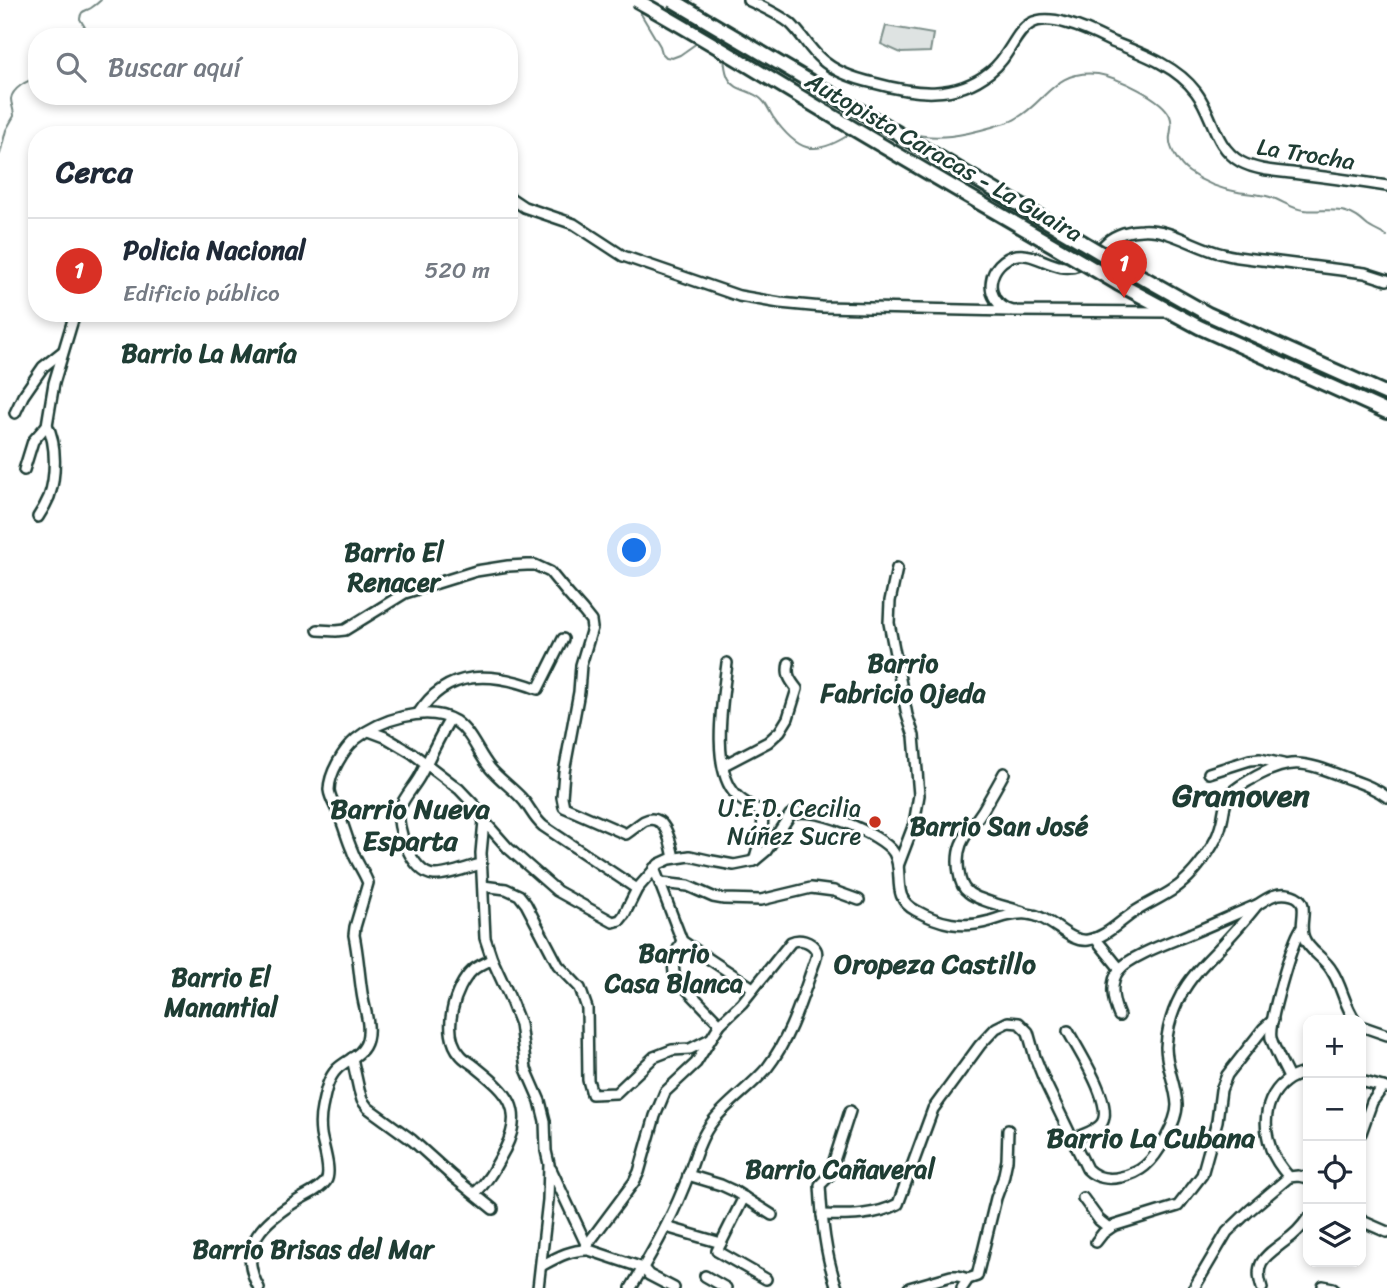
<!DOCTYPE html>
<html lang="es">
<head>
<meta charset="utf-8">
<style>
  body { margin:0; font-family:Sriracha,sans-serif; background:#f6f6f7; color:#1f2937 }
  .controls { position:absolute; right:21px; bottom:21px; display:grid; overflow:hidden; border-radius:14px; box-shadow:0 4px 10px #0003 }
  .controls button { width:63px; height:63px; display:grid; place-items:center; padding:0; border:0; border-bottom:2px solid #e0e1e3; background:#fff; color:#1f2937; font:35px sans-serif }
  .you { position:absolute; left:635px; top:551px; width:24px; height:24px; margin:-18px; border:5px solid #fff; border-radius:50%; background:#1a73e8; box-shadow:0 0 0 10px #1a73e833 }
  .badge { display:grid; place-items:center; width:46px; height:46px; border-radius:50%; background:#d93025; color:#fff; font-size:23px; font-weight:700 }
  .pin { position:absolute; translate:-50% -58px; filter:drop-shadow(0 2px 4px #0008) }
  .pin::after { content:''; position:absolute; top:37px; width:24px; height:21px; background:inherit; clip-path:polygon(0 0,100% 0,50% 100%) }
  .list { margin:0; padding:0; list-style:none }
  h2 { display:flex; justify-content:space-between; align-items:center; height:91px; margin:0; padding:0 28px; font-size:30px }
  h2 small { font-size:23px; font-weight:400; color:#747a83 }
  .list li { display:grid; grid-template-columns:46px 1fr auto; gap:21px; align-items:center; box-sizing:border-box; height:105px; padding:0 28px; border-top:2px solid #e0e1e3 }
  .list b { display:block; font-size:26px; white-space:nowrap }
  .list p { margin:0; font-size:23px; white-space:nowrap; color:#747a83 }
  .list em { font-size:23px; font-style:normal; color:#747a83 }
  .icon { flex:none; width:38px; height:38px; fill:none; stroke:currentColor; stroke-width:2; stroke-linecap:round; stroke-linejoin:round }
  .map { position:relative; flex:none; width:1387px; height:1288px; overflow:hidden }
  .search { position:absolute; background:#fff; box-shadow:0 4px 10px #0003; left:28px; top:28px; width:490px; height:77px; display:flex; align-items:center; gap:18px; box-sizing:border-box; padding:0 24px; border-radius:28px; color:#747a83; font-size:26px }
  .panel { position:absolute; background:#fff; box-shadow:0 4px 10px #0003; left:28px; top:126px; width:490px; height:196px; border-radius:28px }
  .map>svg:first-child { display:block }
  .pitch { fill:#dee3e2; stroke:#7e908b; stroke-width:2 }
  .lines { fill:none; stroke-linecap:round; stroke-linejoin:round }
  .stream { stroke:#758883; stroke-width:2 }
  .minor-casing { stroke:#1f3d34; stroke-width:14 }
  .highway-casing { stroke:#1f3d34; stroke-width:18 }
  .minor { stroke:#fff; stroke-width:9 }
  .highway { stroke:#fff; stroke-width:12 }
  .highway-bridge-casing { stroke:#1f3d34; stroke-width:18; stroke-linecap:butt }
  .highway-bridge { stroke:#fff; stroke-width:12 }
  .poi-dot { fill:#c8321e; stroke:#fff; stroke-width:2.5 }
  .labels { text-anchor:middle; stroke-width:6; stroke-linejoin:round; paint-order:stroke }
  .street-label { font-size:24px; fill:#1f3d34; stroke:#fff }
  .poi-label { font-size:24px; fill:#1f3d34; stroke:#fff; text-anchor:end }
  .neighbourhood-label { font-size:26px; font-weight:bold; fill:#1f3d34; stroke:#fff }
  .quarter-label { font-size:28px; font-weight:bold; fill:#1f3d34; stroke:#fff }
  .district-label { font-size:32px; font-weight:bold; fill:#1f3d34; stroke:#fff }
</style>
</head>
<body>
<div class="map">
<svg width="1387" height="1288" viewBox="0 0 1387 1288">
  <rect width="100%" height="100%" fill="#fff"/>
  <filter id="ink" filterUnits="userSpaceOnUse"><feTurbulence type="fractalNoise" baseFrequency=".0143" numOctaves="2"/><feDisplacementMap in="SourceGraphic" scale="14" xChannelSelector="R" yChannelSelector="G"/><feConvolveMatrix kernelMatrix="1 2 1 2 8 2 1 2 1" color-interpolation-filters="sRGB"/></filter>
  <g filter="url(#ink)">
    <polygon class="pitch" points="886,26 933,34 930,52 901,53 881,44"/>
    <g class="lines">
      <g class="stream">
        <polyline points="638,9 660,46 662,53 666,57 672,58 680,55 697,43"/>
        <path d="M86,37V29L80,19C81,10 84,12 91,8C94,6 98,3 101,0"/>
        <path d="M724,58C725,65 725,73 729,79C735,91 752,90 761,99C767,104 769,111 773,117C797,151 814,158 850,134"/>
        <polyline points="861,128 873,125"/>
        <path d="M909,133C937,141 964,135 992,127C1000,124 1010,123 1017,118C1047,101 1054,69 1098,74C1116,77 1163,98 1170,116C1173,123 1171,129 1170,136C1168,148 1180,166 1189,172C1204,183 1220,189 1238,192C1248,194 1259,194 1270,197C1281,200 1292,209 1304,210C1318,212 1332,208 1346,212C1356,215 1361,220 1368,226C1374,230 1381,233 1387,236"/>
        <path d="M0,154L6,130L14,116C14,110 11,104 11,99C12,89 28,79 37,79"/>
      </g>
      <defs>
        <g id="minor">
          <path d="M748,0C762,7 777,13 790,23C802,34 809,49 821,59C835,72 856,79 874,83C914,94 955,100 990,72C1020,49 1014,8 1066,23C1081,27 1096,34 1110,41C1140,53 1176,65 1196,92C1213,114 1214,147 1241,162C1256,170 1275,171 1292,173C1324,177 1356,181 1387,186"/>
          <polyline points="509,197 524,207 574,224 623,256 739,296 780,303 822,307 1010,311"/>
          <path d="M1169,312L1013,311C979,302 988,260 1017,255C1038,252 1056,274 1079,265C1091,261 1098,250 1107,242C1116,234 1130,230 1142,230C1170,228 1196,248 1223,254C1238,258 1255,259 1270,261C1302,265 1334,269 1365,273L1387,280"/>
          <polyline points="15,413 23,396 43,367 62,352"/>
          <polyline points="24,470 33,441 47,425 54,383 75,313"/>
          <path d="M38,517C42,511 46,504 49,497C56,478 57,443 47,425"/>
          <polyline points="897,568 890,601 889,623 907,715 914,736 919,795 914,824 898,866"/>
          <path d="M318,630L336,631L345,630L405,593L476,571L508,566L527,565H535L550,572L568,594L583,611L591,621L592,628L581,665L579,692L564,772L562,797L564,807L626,834C632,830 638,825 644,821C666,811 671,844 674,858"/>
          <path d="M727,663C723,697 710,768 736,795C743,803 754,807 763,813L762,833L754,861"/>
          <path d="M418,714C447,668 493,672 538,689L563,639"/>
          <path d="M450,719C439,737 430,757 420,776C414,787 404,797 400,808C394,827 413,874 434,875C447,876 468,867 481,864"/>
          <path d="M369,731L385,737L412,753L459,789L479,810L484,821L508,848L557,891L613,922L620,920L624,915L637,889L659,864L670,859L690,856L712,861L734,865L754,861L766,851L790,815C809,803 883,834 894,853C905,873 890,897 915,910C940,924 963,929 990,921C1002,917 1014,913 1027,914C1052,916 1068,943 1088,940C1106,937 1118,923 1133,913C1146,904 1161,898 1174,889C1189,879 1203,861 1212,846C1217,838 1220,830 1222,821C1224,813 1224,803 1229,796C1233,789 1243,784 1250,780C1290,757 1303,761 1344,777C1360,783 1374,787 1387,797"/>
          <path d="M724,765L768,742L780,731L788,718L797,689C790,680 786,675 789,663"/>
          <path d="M1004,773C997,786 990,798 983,810C968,833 954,843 959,873C960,880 962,888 968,892C978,901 1009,907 1023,912"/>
          <polyline points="1209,773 1250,760 1260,759 1283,764"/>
          <polyline points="484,821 481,853 485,938 492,959 509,996 520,1024 526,1069 540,1101 545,1121 546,1151 549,1164 548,1200 538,1288"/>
          <polyline points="654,868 682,941 753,988"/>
          <polyline points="661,883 688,886 713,897 724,899 761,900 811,888 834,891 859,900"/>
          <polyline points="483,886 506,889 519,895 526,904 558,965 580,988 587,1008 588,1080 592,1094 616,1093 654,1057 672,1050 690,1049 710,1039"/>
          <polyline points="1095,938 1120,969"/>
          <path d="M682,941C675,954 671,963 675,977L720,1024"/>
          <path d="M1119,1016C1113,1002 1109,983 1119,970C1131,955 1174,941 1192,933C1214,924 1235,914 1257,905C1269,897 1278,891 1292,895C1313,901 1297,923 1304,938C1309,951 1325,958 1332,971C1342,986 1344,1005 1355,1020"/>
          <polyline points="1361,1026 1387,1035"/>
          <path d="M1068,1031C1078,1050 1114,1104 1102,1123C1097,1131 1081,1135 1073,1139"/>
          <polyline points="352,1058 359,1090 362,1100 368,1108 412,1140 452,1176 493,1209"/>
          <path d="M1308,1072C1270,1080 1259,1114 1271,1149C1275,1160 1282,1169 1289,1177L1298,1176L1308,1178"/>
          <path d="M1289,1078C1283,1065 1275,1051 1271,1038C1268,1024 1292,942 1301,929"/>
          <polyline points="1361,1081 1386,1088"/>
          <polyline points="1361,1133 1372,1102 1383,1087"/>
          <polyline points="551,1169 588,1248"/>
          <polyline points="688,1175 721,1185 734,1191 772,1215"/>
          <path d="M475,1193C489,1181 496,1165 505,1149C525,1109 508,1093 477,1068C472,1063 464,1060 460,1054C441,1033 454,987 473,970C479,965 486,963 492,959"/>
          <polyline points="744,1197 717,1251 766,1279"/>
          <polyline points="1083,1198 1099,1220 1109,1228"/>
          <path d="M822,1215C847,1216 875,1216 898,1204L933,1109L980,1045L996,1028L1008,1022L1019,1023L1028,1032L1035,1057L1045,1082L1087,1169C1096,1178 1109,1180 1121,1177C1130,1175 1138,1172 1145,1166C1158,1155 1177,1122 1177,1105C1176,1085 1166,1066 1166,1047C1167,1030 1173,1010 1181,995C1191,975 1210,958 1225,942C1236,930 1247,918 1257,905"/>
          <polyline points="1361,1219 1364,1222 1387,1232"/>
          <polyline points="666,1227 721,1243"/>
          <polyline points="1096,1242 1103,1233 1113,1226 1178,1206 1202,1175 1217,1121 1221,1090 1227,1075 1263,1029 1273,1020"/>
          <path d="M587,1245L634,1182L639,1172L655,1116L665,1092L696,1063L720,1024L742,1003L791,942C799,938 811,941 816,950C818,953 816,958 815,961C802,997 791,1037 767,1068C751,1087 728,1102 713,1121C697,1141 693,1166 683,1189C669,1224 650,1256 631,1288"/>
          <path d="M541,1266C556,1258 571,1249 589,1250L643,1268L649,1275L674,1288"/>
          <polyline points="705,1276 726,1288"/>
          <polyline points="1323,1286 1333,1288"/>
          <path d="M259,1288C235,1245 265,1220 300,1199C308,1194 320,1190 326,1181C332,1171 323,1147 321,1134C320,1126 320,1117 322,1108C325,1094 327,1079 337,1069C347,1059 363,1056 367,1040C371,1024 364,1008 362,993C359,973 358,954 354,935L355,927L368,883C364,872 356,862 352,850C347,839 344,826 339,815C336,807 330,799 329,790C329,774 343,750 356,739C379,720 427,704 455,721C472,733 477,752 490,768C500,780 514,789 524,801C531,810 534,818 543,826L637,889"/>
          <path d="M837,1288C825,1254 822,1221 820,1185L829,1176L832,1167L850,1111"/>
          <polyline points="909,1288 951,1276 958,1276 968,1279"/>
          <polyline points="962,1288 968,1279 977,1276 996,1198 1003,1179 1007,1160 1008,1130"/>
          <polyline points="1194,1288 1227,1232 1250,1210 1289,1177"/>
          <path d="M1262,1288C1253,1262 1266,1256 1284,1242C1293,1236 1302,1227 1308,1218"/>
        </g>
        <g id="highway">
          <polyline points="1128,269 1208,314 1387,394"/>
          <polyline points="1119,284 1199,327 1387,412"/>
        </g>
      </defs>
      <use href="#minor" class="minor-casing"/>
      <use href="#highway" class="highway-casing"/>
      <use href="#minor" class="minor"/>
      <use href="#highway" class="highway"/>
      <defs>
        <g id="highway-bridge">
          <path d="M636,0C701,36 765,76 829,114C925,172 1023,227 1119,284"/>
          <polyline points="672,0 1128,269"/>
        </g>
      </defs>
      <use href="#highway-bridge" class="highway-bridge-casing"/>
      <use href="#highway-bridge" class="highway-bridge"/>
    </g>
  </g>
  <circle class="poi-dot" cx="875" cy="822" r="7"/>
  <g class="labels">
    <g class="street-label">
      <text transform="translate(1306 154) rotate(9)" y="8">La Trocha</text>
      <text transform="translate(944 157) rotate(30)" y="8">Autopista Caracas - La Guaira</text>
    </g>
    <g class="poi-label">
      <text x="861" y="816">U.E.D. Cecilia<tspan x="861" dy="28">Núñez Sucre</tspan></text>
    </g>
    <g class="neighbourhood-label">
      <text x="209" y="362">Barrio La María</text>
      <text x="394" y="561">Barrio El<tspan x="394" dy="30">Renacer</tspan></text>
      <text x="903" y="672">Barrio<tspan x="903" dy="30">Fabricio Ojeda</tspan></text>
      <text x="999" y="835">Barrio San José</text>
      <text x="674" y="962">Barrio<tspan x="674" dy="30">Casa Blanca</tspan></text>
      <text x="221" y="986">Barrio El<tspan x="221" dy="30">Manantial</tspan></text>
      <text x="840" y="1178">Barrio Cañaveral</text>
      <text x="313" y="1258">Barrio Brisas del Mar</text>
    </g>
    <g class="quarter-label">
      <text x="410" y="818">Barrio Nueva<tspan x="410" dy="32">Esparta</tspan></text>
      <text x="935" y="973">Oropeza Castillo</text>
      <text x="1151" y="1147">Barrio La Cubana</text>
    </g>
    <g class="district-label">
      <text x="1241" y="806">Gramoven</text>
    </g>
  </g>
</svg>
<div class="controls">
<button>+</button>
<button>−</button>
<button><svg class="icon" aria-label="locate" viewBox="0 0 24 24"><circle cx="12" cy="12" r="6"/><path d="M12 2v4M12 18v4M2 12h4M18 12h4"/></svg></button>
<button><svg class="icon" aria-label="layers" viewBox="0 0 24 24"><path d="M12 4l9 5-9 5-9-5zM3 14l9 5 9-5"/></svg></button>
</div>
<div class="you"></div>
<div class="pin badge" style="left:1124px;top:298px">1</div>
<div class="search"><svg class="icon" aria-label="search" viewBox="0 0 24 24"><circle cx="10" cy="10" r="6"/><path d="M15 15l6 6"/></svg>Buscar aquí</div>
<section class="panel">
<h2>Cerca<small></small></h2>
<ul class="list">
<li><span class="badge">1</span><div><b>Policia Nacional</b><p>Edificio público</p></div><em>520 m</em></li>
</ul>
</section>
</div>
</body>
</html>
